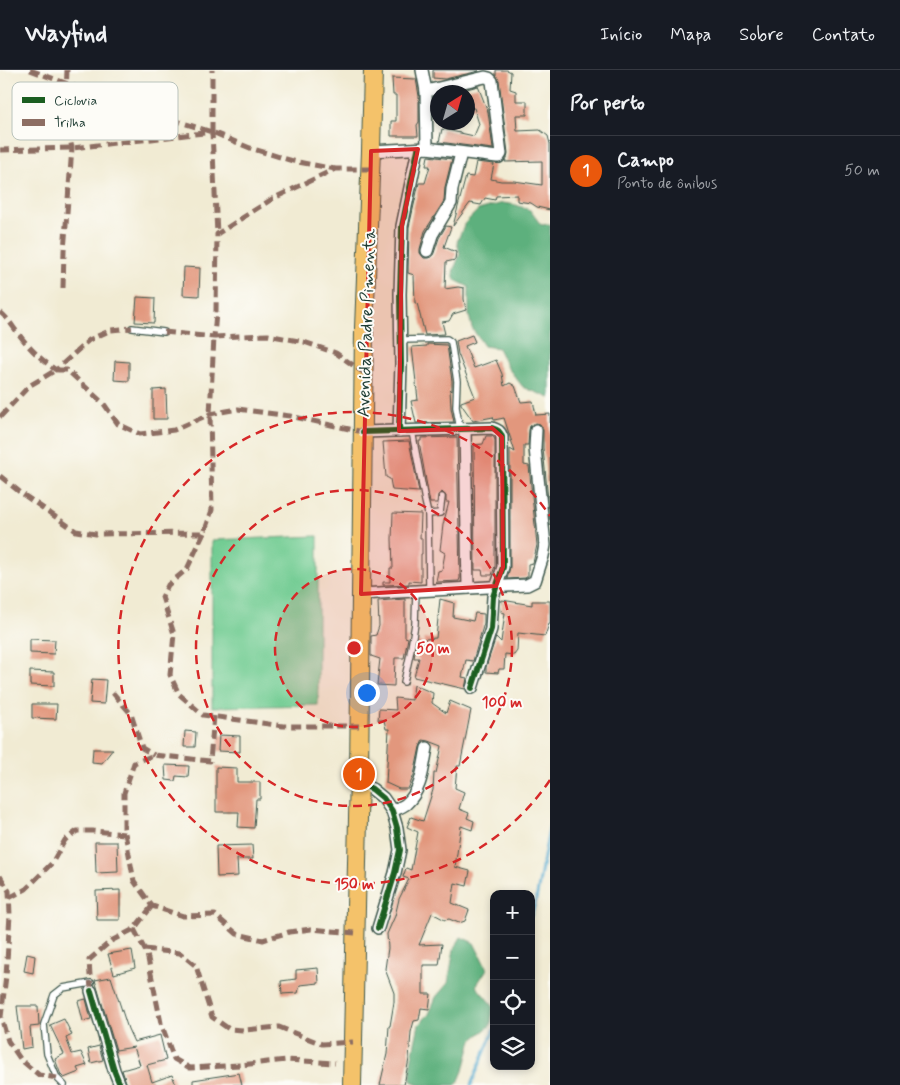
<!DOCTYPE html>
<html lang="pt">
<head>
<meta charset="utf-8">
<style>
  body { margin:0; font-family:Mynerve,sans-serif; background:#242831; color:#f1f3f6 }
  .controls { position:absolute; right:15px; bottom:15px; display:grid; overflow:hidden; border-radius:10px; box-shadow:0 2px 8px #0003 }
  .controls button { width:45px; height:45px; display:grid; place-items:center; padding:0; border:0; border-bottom:1px solid #363941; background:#171b24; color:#f1f3f6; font:25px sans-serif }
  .compass { position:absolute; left:430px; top:15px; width:45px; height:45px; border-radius:50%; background:#171b24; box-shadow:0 2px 8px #0003; rotate:37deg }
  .you { position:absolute; left:366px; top:622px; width:18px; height:18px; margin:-12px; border:4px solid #fff; border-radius:50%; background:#1a73e8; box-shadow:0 0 0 8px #1a73e833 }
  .badge { display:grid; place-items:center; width:32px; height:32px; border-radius:50%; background:#ea580c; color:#fff; font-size:16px; font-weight:700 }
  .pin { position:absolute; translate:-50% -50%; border:2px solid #fff; box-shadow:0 1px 5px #0006 }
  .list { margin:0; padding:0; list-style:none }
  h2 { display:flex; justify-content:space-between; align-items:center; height:65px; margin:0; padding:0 20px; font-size:21px }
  h2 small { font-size:16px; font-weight:400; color:#9ea1a6 }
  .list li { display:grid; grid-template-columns:32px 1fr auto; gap:15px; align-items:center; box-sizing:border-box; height:70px; padding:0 20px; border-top:1px solid #363941 }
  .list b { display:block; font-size:19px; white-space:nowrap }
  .list p { margin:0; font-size:16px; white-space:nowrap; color:#9ea1a6 }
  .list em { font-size:16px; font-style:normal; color:#9ea1a6 }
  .icon { flex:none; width:28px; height:28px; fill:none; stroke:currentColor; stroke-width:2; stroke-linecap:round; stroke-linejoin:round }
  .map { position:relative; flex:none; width:550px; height:1015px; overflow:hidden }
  header { display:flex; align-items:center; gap:30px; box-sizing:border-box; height:70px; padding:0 25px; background:#171b24; border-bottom:1px solid #363941 }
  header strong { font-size:24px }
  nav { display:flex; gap:28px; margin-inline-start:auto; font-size:18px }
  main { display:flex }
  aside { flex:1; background:#171b24 }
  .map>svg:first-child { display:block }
  .green { fill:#72cc93; stroke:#488464 }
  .forest { fill:#5db07d; stroke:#3e7658 }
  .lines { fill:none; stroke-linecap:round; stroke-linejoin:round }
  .stream { stroke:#50a8cd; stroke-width:3 }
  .building { fill:#e2977d }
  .service-casing { stroke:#3e574c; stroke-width:8 }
  .minor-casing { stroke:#3e574c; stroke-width:14 }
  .primary-casing { stroke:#3e574c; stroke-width:20 }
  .service { stroke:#fff; stroke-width:5.5 }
  .minor { stroke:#fff; stroke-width:11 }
  .primary { stroke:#f4c26a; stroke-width:18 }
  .quiet { stroke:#8d6e63; stroke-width:5; stroke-dasharray:10 5; stroke-linecap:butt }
  .cycleway-casing { stroke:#fdfcf7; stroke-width:9 }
  .cycleway { stroke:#1b5e20; stroke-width:6 }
  .marked { fill:#d62828; fill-opacity:0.2; stroke:#d62828; stroke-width:4; stroke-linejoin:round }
  .ring { fill:none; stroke:#d62828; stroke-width:2.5; stroke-dasharray:9 6 }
  .labels { text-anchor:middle; stroke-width:4; stroke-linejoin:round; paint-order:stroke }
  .street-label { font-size:18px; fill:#1f3d34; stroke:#fdfcf7 }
  .key { fill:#fdfcf7; stroke:#bac3bc; stroke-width:1 }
  .key-label { font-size:14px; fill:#1f3d34 }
  .centre { fill:#d62828; stroke:#fdfcf7; stroke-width:2.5 }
  .ring-label { font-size:15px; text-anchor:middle; font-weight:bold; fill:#d62828; stroke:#fdfcf7; stroke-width:4; stroke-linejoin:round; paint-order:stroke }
</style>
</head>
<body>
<header>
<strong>Wayfind</strong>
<nav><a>Início</a><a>Mapa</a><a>Sobre</a><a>Contato</a></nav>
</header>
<main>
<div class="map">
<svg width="550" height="1015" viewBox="0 0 550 1015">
  <rect width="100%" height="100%" fill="#fdfcf7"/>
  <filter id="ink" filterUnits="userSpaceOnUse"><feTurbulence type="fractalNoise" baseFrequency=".02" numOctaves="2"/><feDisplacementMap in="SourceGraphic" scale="10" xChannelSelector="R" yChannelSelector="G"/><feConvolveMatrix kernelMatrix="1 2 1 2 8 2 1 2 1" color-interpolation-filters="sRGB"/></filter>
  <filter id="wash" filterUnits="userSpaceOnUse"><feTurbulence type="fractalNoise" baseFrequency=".0096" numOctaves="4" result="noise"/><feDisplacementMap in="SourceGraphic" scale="20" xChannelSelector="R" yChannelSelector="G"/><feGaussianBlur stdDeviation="1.12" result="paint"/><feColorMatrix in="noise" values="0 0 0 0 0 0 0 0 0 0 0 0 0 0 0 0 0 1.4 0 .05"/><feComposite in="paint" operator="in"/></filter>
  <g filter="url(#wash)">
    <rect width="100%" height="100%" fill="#f1ebd3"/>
    <polygon class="green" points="318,466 318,635 212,637 212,470"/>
    <g class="forest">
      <polygon points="503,133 516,135 530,140 541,155 550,154 550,328 523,317 508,298 498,278 484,276 472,258 469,245 469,217 455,210 453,202 460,184 457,172 465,153 478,140"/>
      <polygon points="461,867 474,873 487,899 476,916 493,936 491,955 472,970 465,996 458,1013 455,1015 418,1015 418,1014 411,1011 411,992 419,954 429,944 436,927 448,913 454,879"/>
    </g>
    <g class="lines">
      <g class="stream">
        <polyline points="531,846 536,830 550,754"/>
        <polyline points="471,1015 494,960"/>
      </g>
    </g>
    <g id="blocks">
      <g class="building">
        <polygon points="433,0 478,0 479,1 445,9 433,8"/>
        <polygon points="496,0 507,0 511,2 510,19 516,21 516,31 527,31 527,45 516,45 517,61 540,60 548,66 550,74 550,140 537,137 531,133 517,131 517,125 496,126 495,130 485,128 481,135 470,133 453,156 466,106 473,107 476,92 494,94 491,109 501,111 514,111 542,115 542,91 505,92 507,88 508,83 499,10 496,5"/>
        <polygon points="392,8 416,9 419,26 419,52 417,55 418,66 391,66 391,51 396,51 396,25 393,25"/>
        <polygon points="478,16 488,42 493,79 439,72 442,59 474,66 479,54 474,38 468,38 467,19"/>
        <polygon points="428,86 452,89 445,117 444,131 425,161 420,179 420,183 424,188 428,188 432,187 434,183 439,168 446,156 451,157 444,177 456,182 455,190 446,192 445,219 458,217 464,218 464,229 466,240 453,244 449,251 442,252 445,264 425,265 417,233 415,233 414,205 408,203 409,157 419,113 425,113 430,96 426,96"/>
        <polygon points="184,197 200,198 199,226 183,225"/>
        <polygon points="137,227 155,228 154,253 135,252"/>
        <polygon points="472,265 475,272 465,276 474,298 496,290 502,304 504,316 510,313 515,316 521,332 533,331 536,345 550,344 550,450 543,378 543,360 540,354 536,353 530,356 529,360 528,375 524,375 524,395 529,396 537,475 533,493 528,494 528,506 525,508 507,509 510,497 510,379 515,382 504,348 494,350 493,347 473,351 461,334 461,332 475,327 458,284 456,271"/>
        <polygon points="427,274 447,275 452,311 452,321 450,319 451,338 454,352 416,353 411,331 418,330 412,277 427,276"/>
        <polygon points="115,291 129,292 129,311 114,310"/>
        <polygon points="166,319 167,349 153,349 153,320"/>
        <polygon points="486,366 493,366 495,370 495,496 492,505 483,505 482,500 475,500 474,375 483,374"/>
        <polygon points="457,367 460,508 459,511 436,512 438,501 442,500 445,483 440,480 443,455 449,432 446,432 446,426 442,422 438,425 437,433 430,433 419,371 421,371 421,368"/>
        <polygon points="409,371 419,422 392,420 390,409 386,407 383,372"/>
        <polygon points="393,443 421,444 420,468 422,468 422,484 421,484 421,512 409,511 409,514 383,515 383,512 390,512 390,498 393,498 392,469"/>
        <polygon points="405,529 405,567 408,568 404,588 395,588 394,616 377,615 380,589 371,586 371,566 376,565 379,556 378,531"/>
        <polygon points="440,529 454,533 453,547 473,551 475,543 484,544 484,553 473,591 466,590 462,607 467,608 465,619 414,607 419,588 414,588 417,571 424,574 424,569 436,568"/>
        <polygon points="502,530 532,535 532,531 550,531 550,554 549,554 545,566 518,563 517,581 514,585 505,584 504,599 499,599 498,603 486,602 486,597 496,567 501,572 505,543 501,542"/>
        <polygon points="30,569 55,570 54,584 30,583"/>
        <polygon points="30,601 54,602 54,616 30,615"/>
        <polygon points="92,609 106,610 104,634 90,633"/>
        <polygon points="414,615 433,623 432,633 446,643 450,631 471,640 460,696 457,696 455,718 464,722 459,739 469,743 467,748 474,751 472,760 461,756 455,797 470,801 467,816 455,813 452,833 469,840 465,851 459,853 449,849 445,850 432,843 419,875 442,874 439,895 423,895 423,924 431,924 429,939 421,938 419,950 414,951 411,962 409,989 404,1015 380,1015 387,984 389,956 390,956 394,932 394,923 385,899 388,878 387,864 395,846 399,829 409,809 403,807 406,798 411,800 418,762 407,757 411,747 423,751 433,720 434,703 436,703 442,676 429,671 423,670 420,677 414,705 408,719 399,719 386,713 389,659 386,659 384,650 378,650 379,639 396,640 395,628 412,630"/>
        <polygon points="32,634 57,634 56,649 32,648"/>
        <polygon points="185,661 196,662 195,677 184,677"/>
        <polygon points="219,665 240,666 240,682 218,681"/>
        <polygon points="93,679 113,679 102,693 92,692"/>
        <polygon points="165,695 189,696 188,707 176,706 175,711 166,710"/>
        <polygon points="216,697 237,698 237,712 260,712 260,729 256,729 254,758 238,757 239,742 216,742"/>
        <polygon points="95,772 117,772 118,802 96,803"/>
        <polygon points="252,775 253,789 237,789 238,806 217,807 216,776"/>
        <polygon points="120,820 120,850 97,850 96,821"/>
        <polygon points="132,880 135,898 114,904 108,884"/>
        <polygon points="27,884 35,886 33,903 24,901"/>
        <polygon points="318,898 319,913 300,915 298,923 282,924 281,911 296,909 296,900"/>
        <polygon points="111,907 128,959 134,972 160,965 166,990 147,995 152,1012 172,1005 176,1015 127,1015 122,1000 140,995 134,977 116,980 95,910"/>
        <polygon points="86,929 91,949 83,951 78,931"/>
        <polygon points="17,936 38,936 39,956 30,957 32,977 22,979"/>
        <polygon points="64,949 72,965 66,968 72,984 81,982 87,995 77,998 79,1002 64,1008 61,1005 55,989 64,984 50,955"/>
        <polygon points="99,976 103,990 91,993 88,979"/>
        <polygon points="239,1003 242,1015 193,1015 193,1010"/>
      </g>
    </g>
  </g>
  <g filter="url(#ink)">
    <use href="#blocks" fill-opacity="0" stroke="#3e574c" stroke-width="1"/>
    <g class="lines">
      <defs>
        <g id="service">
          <polyline points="132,258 164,262"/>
          <polyline points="401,270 447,269 451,272 457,311 456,337 460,359"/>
          <polyline points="412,361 425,431 428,444 429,520"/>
          <polyline points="428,444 440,443 442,427"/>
          <polyline points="404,612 410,584 415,554 416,520"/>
          <polyline points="64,1015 57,1008 47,984 44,954 54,925 63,918 91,913"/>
        </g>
        <g id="minor">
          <polyline points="422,0 426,21 427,78"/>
          <polyline points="371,81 427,78 497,87 499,87 501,84 492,11 489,8 485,7 426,21"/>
          <polyline points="427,181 432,165 451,133 452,119 461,83"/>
          <polyline points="465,359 468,518"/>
          <polyline points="399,361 401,294 400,224 402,156 418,79"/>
          <path d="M363,362L492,358C498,360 500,361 502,367L503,497L493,527L491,559L472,618"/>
          <polyline points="361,524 527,515 535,511 543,486 545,475 535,378 536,360"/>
          <polyline points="359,713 372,719 383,728 392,741 397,758 400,780 395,803 378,858"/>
          <path d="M392,741C396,739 402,737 406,734C422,720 423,697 427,678"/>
          <polyline points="91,921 114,1000 120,1015"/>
        </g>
        <polyline id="primary" points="352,1015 359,704 364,258 371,81 373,0"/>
      </defs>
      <use href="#service" class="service-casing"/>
      <use href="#minor" class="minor-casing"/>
      <use href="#primary" class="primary-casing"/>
      <use href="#service" class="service"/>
      <use href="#minor" class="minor"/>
      <use href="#primary" class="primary"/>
      <g class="quiet">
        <polyline points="30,0 123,34 212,62 250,78 293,91 335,99"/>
        <polyline points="212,62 212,0"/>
        <polyline points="0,80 72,78 212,62 217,164"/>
        <polyline points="63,218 64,181 72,78 65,47 67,0"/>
        <path d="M0,242C9,249 14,259 21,267C31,280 43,291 56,300L89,270L111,260L132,258"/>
        <polyline points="164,262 214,267 216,242 217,164 272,129 335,99 371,99"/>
        <polyline points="0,347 29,316 56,300 67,300 104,334 118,354 140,364 174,360 210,344 238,339 290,346 363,362"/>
        <polyline points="0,406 21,423 76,461 96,464 204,463 212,440 210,344 214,267 268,265 304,272 336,283 364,303"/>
        <polyline points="204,463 187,499 168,515 162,527 174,564 170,605 179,624 203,645 283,656 359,656"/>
        <polyline points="113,623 131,644 142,678 154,685"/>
        <polyline points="214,646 210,691 154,685 134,693 124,723 124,758 134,811 152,836 183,846 215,845 237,864 263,870 289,862 311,859 355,863"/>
        <polyline points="0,806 9,821 10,845 6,906 1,947 8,971 21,990 39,1005 57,1008"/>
        <polyline points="9,828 26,819 52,793 65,770 77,761 93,761 125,764"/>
        <polyline points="134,859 147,884 161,953 174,989 190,998 240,995 287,990 335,993"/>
        <polyline points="144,879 180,883 196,896 212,947 229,959 244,960 279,957 322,974 353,972"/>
        <polyline points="91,921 89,890 111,871 134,859 152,836"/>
      </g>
      <defs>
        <g id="cycleway">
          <polyline points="399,361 401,294 400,224 402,156 418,79"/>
          <path d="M363,362L492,358C498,360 500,361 502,367L503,497L493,527L491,559L472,618"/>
          <polyline points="359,713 372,719 383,728 392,741 397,758 400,780 395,803 378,858"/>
          <polyline points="91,921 114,1000 120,1015"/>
        </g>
      </defs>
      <use href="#cycleway" class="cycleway-casing"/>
      <use href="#cycleway" class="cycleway"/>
    </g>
  </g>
  <path class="marked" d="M418,79L402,156L399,361L492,358L502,367L503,497L496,516L361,524L371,81Z"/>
  <circle cx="354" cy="578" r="79" fill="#d62828" fill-opacity=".12"/>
  <g class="ring">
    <circle cx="354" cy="578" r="79"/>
    <circle cx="354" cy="578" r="158"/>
    <path d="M550 710A236 236 0 1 1 550 446"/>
  </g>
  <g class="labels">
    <g class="street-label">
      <text transform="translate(366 253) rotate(-88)" y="6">Avenida Padre Pimenta</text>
    </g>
  </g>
  <rect x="12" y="12" width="166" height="58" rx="8" class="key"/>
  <rect x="22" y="27" width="23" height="6" fill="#1b5e20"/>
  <rect x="22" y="49" width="23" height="7" fill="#8d6e63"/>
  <g class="key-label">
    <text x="54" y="35">Ciclovia</text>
    <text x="54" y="57">Trilha</text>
  </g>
  <circle cx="354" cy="578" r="8" class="centre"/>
  <g class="ring-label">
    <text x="433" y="583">50 m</text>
    <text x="502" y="637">100 m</text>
    <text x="354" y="819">150 m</text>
  </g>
</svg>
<div class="controls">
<button>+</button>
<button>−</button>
<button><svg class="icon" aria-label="locate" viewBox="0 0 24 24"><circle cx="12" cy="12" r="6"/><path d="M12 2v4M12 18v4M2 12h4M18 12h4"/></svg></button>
<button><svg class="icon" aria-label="layers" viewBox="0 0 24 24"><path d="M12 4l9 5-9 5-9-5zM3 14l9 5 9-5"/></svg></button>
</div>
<svg class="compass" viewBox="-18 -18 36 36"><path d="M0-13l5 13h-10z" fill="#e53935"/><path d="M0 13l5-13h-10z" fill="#9ea1a6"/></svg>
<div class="you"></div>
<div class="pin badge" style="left:359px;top:704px">1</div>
</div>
<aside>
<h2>Por perto<small></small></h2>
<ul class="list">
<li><span class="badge">1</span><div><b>Campo</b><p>Ponto de ônibus</p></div><em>50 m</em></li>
</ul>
</aside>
</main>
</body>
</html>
